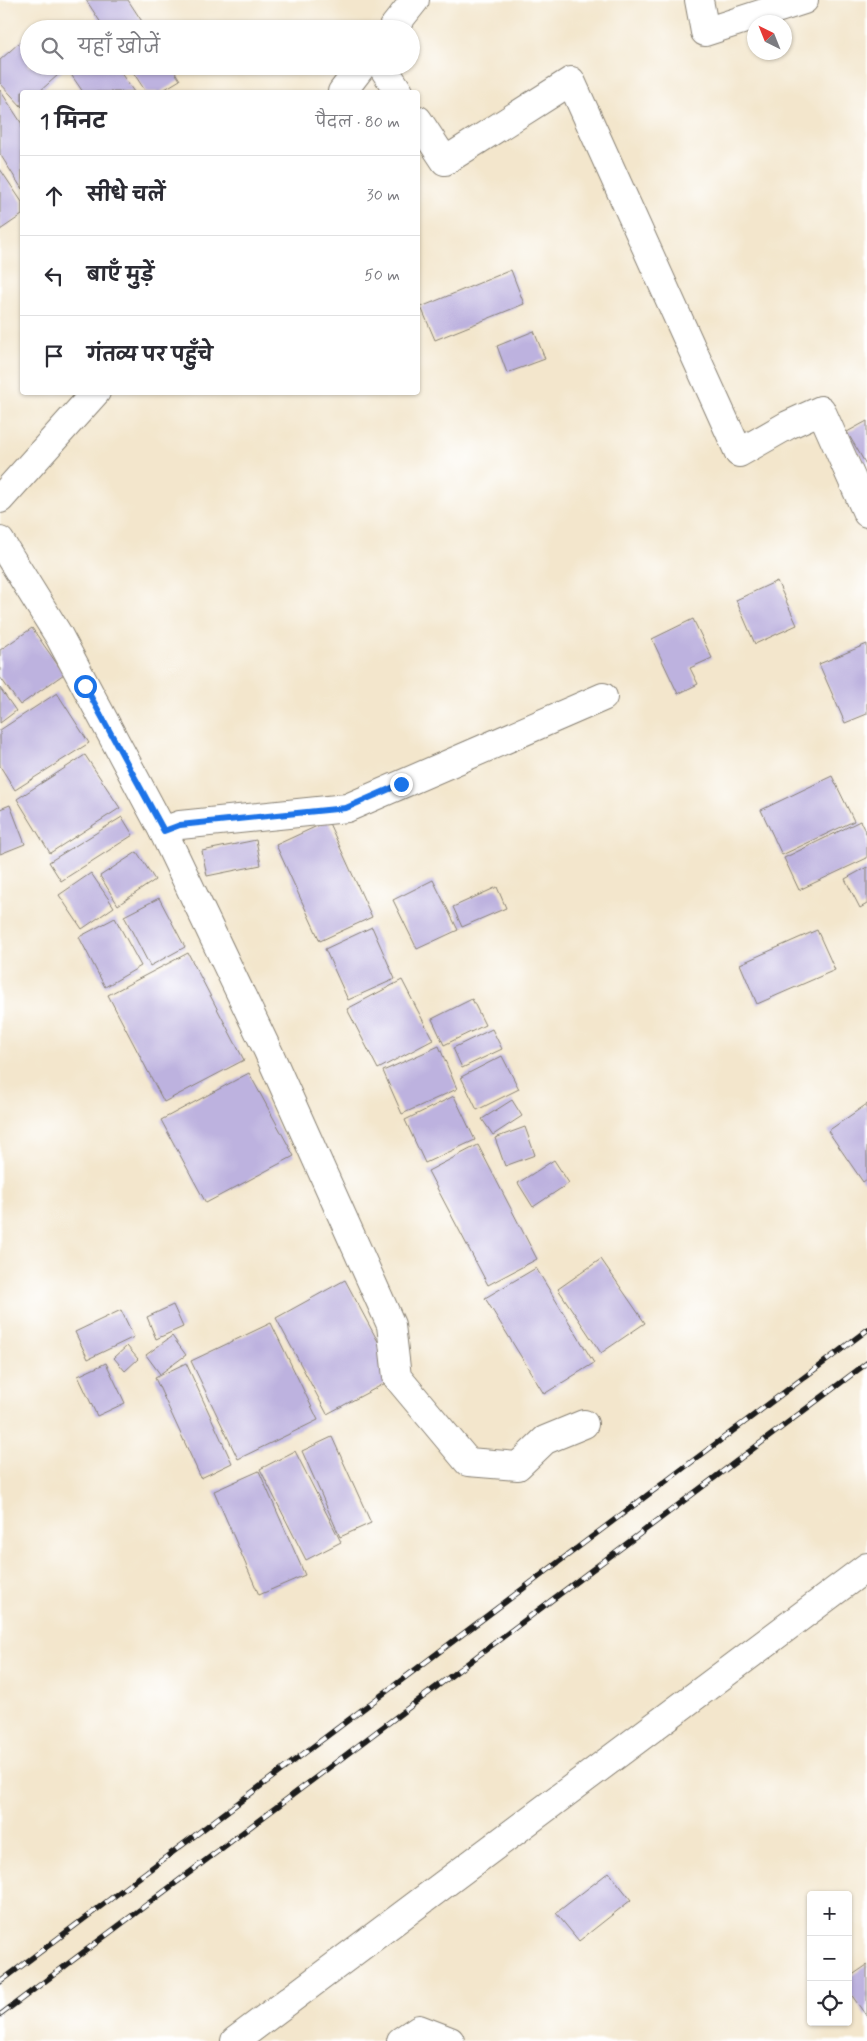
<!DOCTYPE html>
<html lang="hi">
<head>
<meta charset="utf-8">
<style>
  body { margin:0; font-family:Mynerve,"Playpen Sans Deva",sans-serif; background:#f7f7f7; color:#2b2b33 }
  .controls { position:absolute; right:15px; bottom:15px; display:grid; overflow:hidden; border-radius:5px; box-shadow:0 1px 4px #0004 }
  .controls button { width:45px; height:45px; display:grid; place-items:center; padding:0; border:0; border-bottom:1px solid #e1e1e2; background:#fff; color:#2b2b33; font:25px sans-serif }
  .compass { position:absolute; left:747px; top:15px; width:45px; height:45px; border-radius:50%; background:#fff; box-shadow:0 1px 4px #0004; rotate:317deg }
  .stop { position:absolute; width:15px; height:15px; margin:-11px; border:4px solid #1a73e8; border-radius:50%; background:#fff }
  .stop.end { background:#1a73e8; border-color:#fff; box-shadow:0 1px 5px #0008 }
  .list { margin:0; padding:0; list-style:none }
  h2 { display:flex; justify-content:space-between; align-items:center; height:65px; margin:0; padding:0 20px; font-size:21px }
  h2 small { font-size:16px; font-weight:400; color:#7c7c81 }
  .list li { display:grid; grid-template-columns:32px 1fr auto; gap:15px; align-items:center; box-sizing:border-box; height:80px; padding:0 20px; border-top:1px solid #e1e1e2 }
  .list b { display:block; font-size:19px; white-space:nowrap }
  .list em { font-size:16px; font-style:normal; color:#7c7c81 }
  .icon { flex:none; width:28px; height:28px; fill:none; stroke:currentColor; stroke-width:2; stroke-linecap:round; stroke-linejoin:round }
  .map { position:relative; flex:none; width:867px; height:2041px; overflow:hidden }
  .search { position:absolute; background:#fff; box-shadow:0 1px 4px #0004; left:20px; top:20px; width:400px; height:55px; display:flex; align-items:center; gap:12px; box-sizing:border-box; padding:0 18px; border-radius:28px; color:#7c7c81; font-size:19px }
  .panel { position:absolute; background:#fff; box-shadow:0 1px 4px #0004; left:20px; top:90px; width:400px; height:305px; border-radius:5px }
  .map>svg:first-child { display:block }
  .building { fill:#bdb2df }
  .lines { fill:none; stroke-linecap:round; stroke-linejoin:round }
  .minor-casing { stroke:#888174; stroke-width:30 }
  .major-casing { stroke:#888174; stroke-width:30 }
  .minor { stroke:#fff; stroke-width:28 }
  .major { stroke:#fff; stroke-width:28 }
  .rail-casing { stroke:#1c1c1c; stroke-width:5.5 }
  .rail { stroke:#fff; stroke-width:4; stroke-dasharray:11; stroke-linecap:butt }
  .route { stroke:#1a73e8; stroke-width:6 }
</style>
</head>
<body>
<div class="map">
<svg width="867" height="2041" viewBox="0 0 867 2041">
  <rect width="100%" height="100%" fill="#fff"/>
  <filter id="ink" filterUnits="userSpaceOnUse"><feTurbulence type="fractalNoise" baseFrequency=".02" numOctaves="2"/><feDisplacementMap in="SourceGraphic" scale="10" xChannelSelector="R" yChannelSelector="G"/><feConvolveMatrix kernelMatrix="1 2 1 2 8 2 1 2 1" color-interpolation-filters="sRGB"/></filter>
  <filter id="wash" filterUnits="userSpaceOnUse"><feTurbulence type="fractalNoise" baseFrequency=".0096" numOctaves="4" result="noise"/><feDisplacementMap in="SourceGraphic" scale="20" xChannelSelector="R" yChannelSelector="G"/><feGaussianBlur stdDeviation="1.12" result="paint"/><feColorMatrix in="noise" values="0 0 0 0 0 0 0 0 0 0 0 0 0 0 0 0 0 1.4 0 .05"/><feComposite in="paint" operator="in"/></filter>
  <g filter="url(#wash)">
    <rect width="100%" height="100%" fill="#f3e6cc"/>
    <g id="blocks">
      <g class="building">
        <polygon points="86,0 128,0 147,29 105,29"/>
        <polygon points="43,21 51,29 34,29"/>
        <polygon points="29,34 29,66 68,66 39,92 22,92 22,107 0,83 0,60"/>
        <polygon points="79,66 116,66 134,92 83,92 70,73"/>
        <polygon points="129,66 171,66 180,80 160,92 146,92"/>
        <polygon points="0,90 22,124 22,189 0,154"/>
        <polygon points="0,169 22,202 22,215 0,230"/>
        <polygon points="511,270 524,304 435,340 421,307"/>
        <polygon points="534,331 545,359 507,373 497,346"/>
        <polygon points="867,421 867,466 847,432"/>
        <polygon points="777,581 797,625 755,644 736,600"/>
        <polygon points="693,619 712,658 690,668 698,684 678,694 652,639"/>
        <polygon points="32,628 64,674 20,705 0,677 0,650"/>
        <polygon points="867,644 867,714 845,723 819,664"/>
        <polygon points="0,688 16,711 0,723"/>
        <polygon points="57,693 89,743 15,790 0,766 0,730"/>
        <polygon points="85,755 120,808 50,853 17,799"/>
        <polygon points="832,776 854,821 782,855 761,810"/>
        <polygon points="10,805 25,844 0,854 0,809"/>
        <polygon points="122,817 133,835 61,881 49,862"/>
        <polygon points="328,821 372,917 320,941 276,845"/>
        <polygon points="860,821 867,835 867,858 799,890 784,858"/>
        <polygon points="256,840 261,865 207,876 202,851"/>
        <polygon points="137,852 155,880 118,905 100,876"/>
        <polygon points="867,867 867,904 860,908 845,879"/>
        <polygon points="91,873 114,907 82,929 59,895"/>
        <polygon points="433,880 458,930 417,949 393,900"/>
        <polygon points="497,887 506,908 462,927 453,907"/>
        <polygon points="159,898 185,947 150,966 124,916"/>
        <polygon points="115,918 141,966 105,987 79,937"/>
        <polygon points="372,927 395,979 348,1000 325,949"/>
        <polygon points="817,930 835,970 757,1004 740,964"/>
        <polygon points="188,953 244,1060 164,1102 108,995"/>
        <polygon points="402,980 433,1040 378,1069 347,1009"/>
        <polygon points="472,999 485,1025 444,1045 432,1019"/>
        <polygon points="492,1029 502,1049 462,1068 453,1048"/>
        <polygon points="439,1046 457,1089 402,1114 383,1071"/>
        <polygon points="502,1056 519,1089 477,1110 461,1077"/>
        <polygon points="249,1073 294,1156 206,1203 161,1120"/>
        <polygon points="454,1096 475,1140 425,1163 405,1120"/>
        <polygon points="512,1100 522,1116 493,1135 482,1119"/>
        <polygon points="867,1104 867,1179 863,1182 828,1131"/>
        <polygon points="525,1127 535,1155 505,1166 495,1138"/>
        <polygon points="478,1145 537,1259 488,1285 428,1171"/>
        <polygon points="554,1160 569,1183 533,1207 518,1183"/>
        <polygon points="601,1259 645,1323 601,1353 558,1289"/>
        <polygon points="536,1268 594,1363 544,1394 485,1298"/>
        <polygon points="345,1280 397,1377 327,1414 276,1318"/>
        <polygon points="173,1305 183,1327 156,1339 147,1317"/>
        <polygon points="121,1310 134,1337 88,1359 75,1332"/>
        <polygon points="271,1323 318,1420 238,1459 191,1361"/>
        <polygon points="172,1336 186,1355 160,1374 146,1355"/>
        <polygon points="127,1346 138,1359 125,1371 114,1358"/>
        <polygon points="106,1363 125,1403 97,1416 78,1376"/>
        <polygon points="186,1363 232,1463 201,1478 155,1378"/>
        <polygon points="332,1437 371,1523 340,1537 302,1451"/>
        <polygon points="295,1451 341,1542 306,1560 260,1469"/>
        <polygon points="259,1471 305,1575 259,1595 214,1491"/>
        <polygon points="609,1872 631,1900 579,1941 556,1913"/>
        <polygon points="867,1965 867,2017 848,1990 848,1978"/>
      </g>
    </g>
  </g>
  <g filter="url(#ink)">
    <use href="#blocks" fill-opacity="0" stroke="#888174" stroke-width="1"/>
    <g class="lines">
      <defs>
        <g id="minor">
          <polyline points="699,0 705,32 804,0"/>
          <polyline points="392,29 415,0"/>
          <polyline points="382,66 399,92"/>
          <polyline points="342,92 362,66"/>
          <polyline points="418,120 445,161 571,81 739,453 788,425 821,410 867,513"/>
          <polyline points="0,499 96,392"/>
          <polyline points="0,541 59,636 163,831 180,825 347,808 603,697"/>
          <polyline points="163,831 268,1051 391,1325 397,1377 468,1462 518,1466 545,1440 584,1424"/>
          <polyline points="401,2041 419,2029 450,2041"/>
        </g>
        <polyline id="major" points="235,2041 867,1567"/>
      </defs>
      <use href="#minor" class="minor-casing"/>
      <use href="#major" class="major-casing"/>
      <use href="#minor" class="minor"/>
      <use href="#major" class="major"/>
      <defs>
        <g id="rail">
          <polyline points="0,1982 867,1330"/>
          <polyline points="0,2015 867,1363"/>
        </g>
      </defs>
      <use href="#rail" class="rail-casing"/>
      <use href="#rail" class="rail"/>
    </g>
  </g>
  <g class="lines" filter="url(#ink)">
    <polyline class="route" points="85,686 164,831 180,825 346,808 401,784"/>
  </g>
</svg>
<div class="controls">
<button>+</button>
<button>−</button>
<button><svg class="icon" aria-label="locate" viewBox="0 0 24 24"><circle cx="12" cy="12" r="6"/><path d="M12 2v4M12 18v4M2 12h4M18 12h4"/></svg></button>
</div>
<svg class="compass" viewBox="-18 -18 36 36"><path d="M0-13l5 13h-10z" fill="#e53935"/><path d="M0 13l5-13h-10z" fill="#7c7c81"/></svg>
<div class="stop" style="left:85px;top:686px"></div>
<div class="stop end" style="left:401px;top:784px"></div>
<div class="search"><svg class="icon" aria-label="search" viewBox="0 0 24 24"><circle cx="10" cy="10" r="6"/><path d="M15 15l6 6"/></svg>यहाँ खोजें</div>
<section class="panel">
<h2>1 मिनट<small>पैदल · 80 m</small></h2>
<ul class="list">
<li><svg class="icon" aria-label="ahead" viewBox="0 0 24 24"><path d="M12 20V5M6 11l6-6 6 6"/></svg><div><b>सीधे चलें</b></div><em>30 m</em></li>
<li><svg class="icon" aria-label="left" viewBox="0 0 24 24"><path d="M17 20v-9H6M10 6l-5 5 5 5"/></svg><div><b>बाएँ मुड़ें</b></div><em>50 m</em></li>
<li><svg class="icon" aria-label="arrive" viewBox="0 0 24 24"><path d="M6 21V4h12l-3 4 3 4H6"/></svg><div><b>गंतव्य पर पहुँचे</b></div></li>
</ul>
</section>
</div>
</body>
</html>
